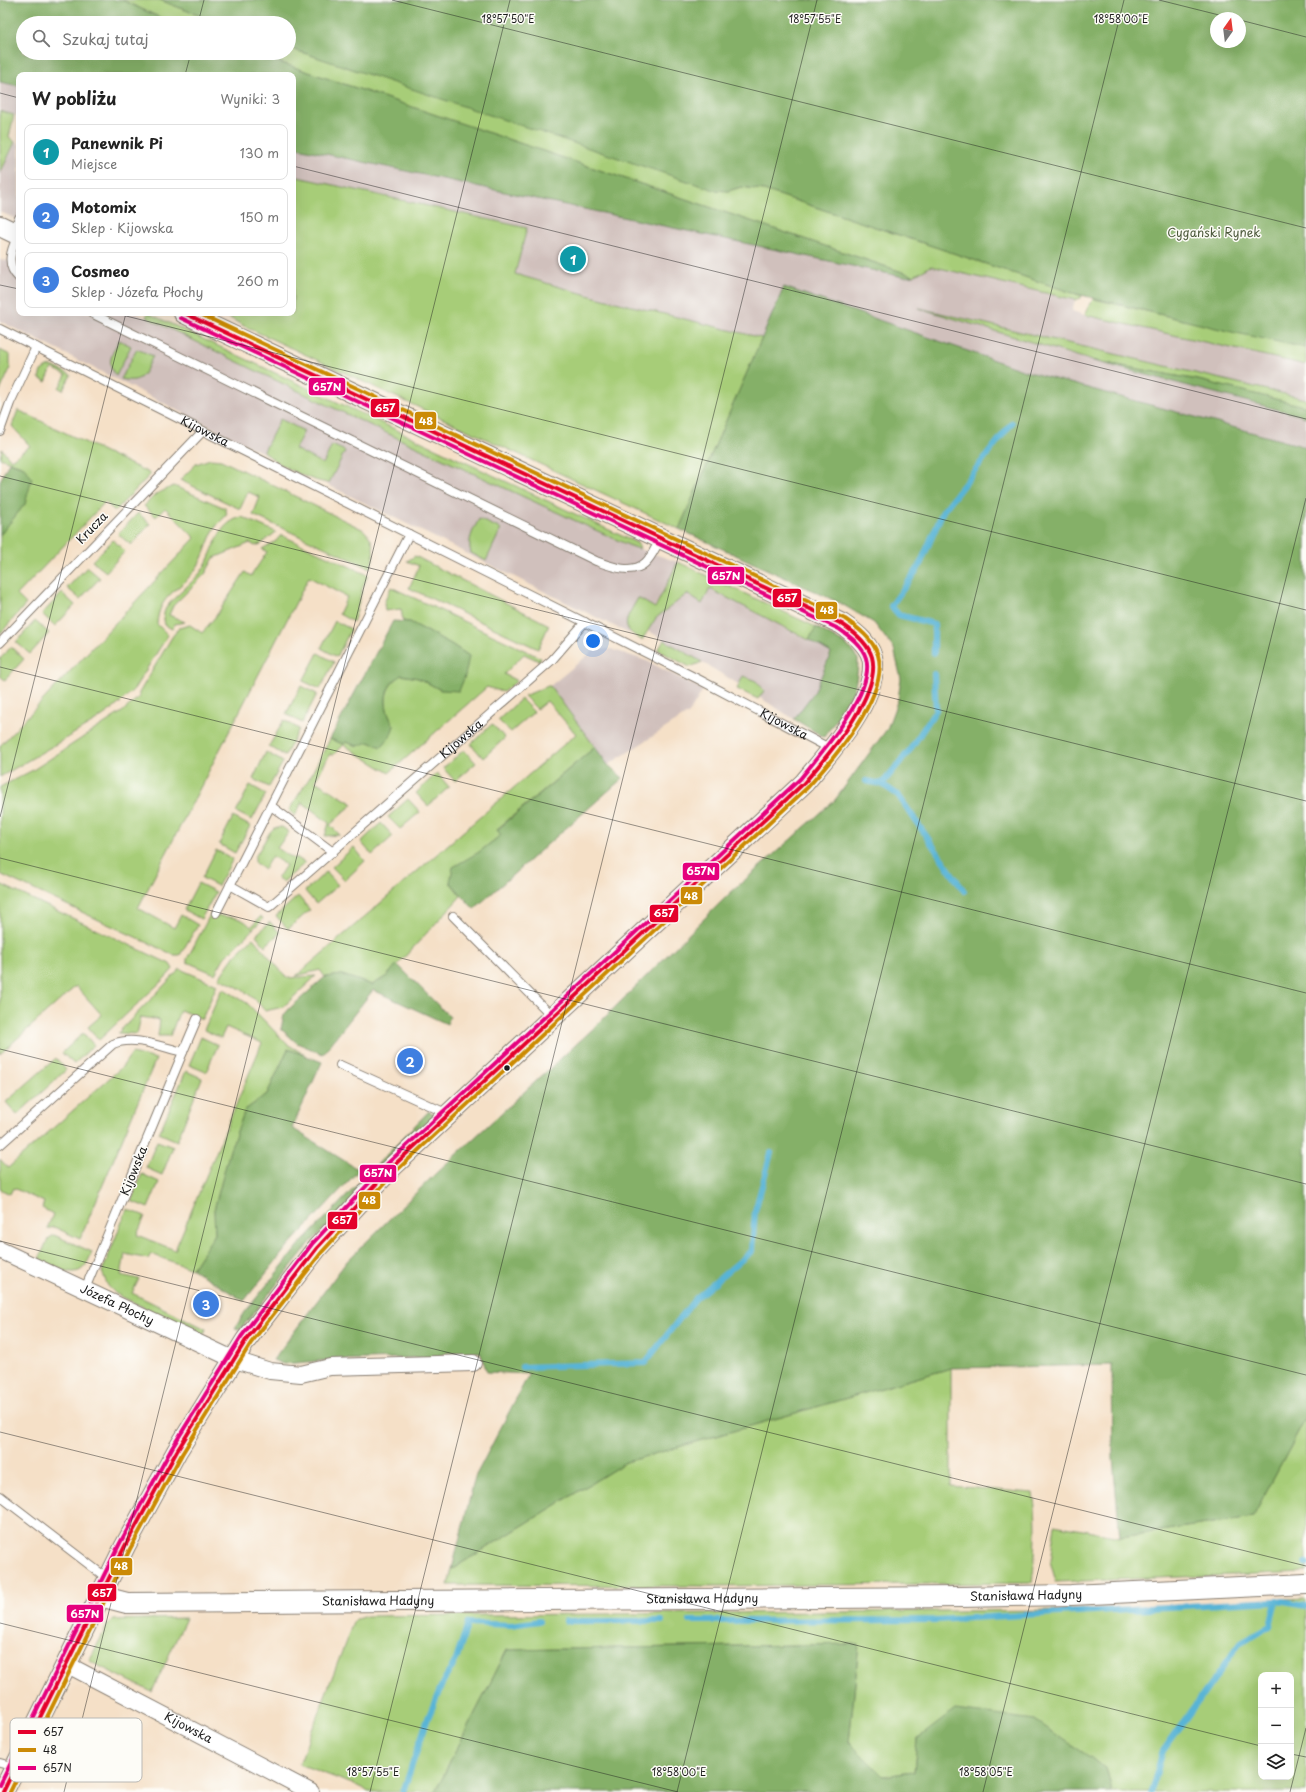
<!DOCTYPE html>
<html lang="pl">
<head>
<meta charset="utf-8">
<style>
  body { margin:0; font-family:"Playpen Sans",sans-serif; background:#f6f6f6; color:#222 }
  .controls { position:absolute; right:12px; bottom:12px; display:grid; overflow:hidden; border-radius:8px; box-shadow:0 4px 16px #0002 }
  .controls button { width:36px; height:36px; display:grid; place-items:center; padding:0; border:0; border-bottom:1px solid #e0e0e0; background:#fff; color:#222; font:20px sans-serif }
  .compass { position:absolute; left:1210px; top:12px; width:36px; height:36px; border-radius:50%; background:#fff; box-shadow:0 4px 16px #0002; rotate:14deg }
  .you { position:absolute; left:593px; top:641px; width:14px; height:14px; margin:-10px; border:3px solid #fff; border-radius:50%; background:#1a73e8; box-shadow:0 0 0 6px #1a73e833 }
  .badge { display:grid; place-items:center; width:26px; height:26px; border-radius:50%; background:#c8321e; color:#fff; font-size:13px; font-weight:700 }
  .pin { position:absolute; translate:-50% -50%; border:2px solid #fff; box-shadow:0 1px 4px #0006 }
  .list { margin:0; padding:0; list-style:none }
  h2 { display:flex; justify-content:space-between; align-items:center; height:52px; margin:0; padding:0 16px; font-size:17px }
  h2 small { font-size:13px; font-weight:400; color:#767676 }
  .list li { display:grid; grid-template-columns:26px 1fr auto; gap:12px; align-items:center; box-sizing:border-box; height:56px; margin:0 8px 8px; padding:0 8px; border:1px solid #e0e0e0; border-radius:8px }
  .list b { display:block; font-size:15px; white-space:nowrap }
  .list p { margin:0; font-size:13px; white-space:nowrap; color:#767676 }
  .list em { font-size:13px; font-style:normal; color:#767676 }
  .icon { flex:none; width:22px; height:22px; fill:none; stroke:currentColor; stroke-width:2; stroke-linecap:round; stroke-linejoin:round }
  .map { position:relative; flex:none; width:1306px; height:1792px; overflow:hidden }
  .search { position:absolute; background:#fff; box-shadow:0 4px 16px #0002; left:16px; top:16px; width:280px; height:44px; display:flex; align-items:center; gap:10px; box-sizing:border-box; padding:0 14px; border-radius:22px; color:#767676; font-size:15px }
  .panel { position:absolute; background:#fff; box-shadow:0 4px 16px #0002; left:16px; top:72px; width:280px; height:244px; border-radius:8px }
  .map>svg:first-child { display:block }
  .industrial { fill:#d0c0bc }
  .green { fill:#a7cd78; stroke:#62744a; fill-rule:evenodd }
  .forest { fill:#85b068; stroke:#506642; fill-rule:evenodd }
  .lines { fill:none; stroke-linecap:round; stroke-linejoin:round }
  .stream { stroke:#58b4d6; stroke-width:6 }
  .service-casing { stroke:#887e72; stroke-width:10 }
  .minor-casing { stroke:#887e72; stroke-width:18 }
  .tertiary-casing { stroke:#887e72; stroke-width:22 }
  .service { stroke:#fff; stroke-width:8 }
  .minor { stroke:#fff; stroke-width:16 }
  .tertiary { stroke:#fff; stroke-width:20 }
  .bus-1-casing { stroke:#fdfcf7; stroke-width:7 }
  .bus-2-casing { stroke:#fdfcf7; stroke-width:7 }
  .bus-3-casing { stroke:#fdfcf7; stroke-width:7 }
  .bus-1 { stroke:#e4002b; stroke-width:4 }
  .bus-2 { stroke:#cb8a06; stroke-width:4 }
  .bus-3 { stroke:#e5007d; stroke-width:4 }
  .ticks { fill:none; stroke:#1c1c1c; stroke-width:1; stroke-opacity:0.45 }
  .bus-dot { fill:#1c1c1c; stroke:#fdfcf7; stroke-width:1.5 }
  .labels { text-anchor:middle; stroke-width:3; stroke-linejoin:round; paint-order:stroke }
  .park-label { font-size:12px; fill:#4d5a3c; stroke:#fdfcf7 }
  .street-label { font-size:12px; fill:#1c1c1c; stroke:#fdfcf7 }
  .key { fill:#fdfcf7; stroke:#bab9b5; stroke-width:1 }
  .key-label { font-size:11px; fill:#1c1c1c }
  .ticks-label { font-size:10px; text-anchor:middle; fill:#1c1c1c; stroke:#fdfcf7; stroke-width:3; stroke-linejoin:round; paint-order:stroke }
  .line-badge { stroke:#fdfcf7; stroke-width:1.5 }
  .badge-label { font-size:11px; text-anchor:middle; font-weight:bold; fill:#fff }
</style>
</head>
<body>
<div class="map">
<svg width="1306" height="1792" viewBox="0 0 1306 1792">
  <rect width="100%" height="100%" fill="#fdfcf7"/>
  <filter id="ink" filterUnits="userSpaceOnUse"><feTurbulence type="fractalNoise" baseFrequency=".025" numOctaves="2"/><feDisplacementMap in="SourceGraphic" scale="8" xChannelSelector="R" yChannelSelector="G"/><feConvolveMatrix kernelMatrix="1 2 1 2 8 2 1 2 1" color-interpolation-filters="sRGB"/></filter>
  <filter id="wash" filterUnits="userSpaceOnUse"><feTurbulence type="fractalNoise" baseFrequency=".012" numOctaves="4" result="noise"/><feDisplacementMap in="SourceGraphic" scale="16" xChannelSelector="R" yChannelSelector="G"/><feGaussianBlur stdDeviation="0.9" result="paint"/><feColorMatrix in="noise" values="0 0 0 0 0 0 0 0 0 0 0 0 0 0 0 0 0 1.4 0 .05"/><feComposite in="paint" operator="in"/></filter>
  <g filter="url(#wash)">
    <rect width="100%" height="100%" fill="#f5e0c7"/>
    <g class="industrial">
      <polygon points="0,82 19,86 19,116 0,111"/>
      <polygon points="15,142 19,144 19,220 0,212 0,174"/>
      <polygon points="293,147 904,277 914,276 931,266 1075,300 1072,311 1085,315 1306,365 1306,399 1090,352 930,311 1090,360 1306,417 1306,447 1025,371 783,288 762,338 591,296 515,274 527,228 293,176"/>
      <polygon points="0,260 19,261 19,313 136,313 350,416 628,545 678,562 654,608 638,599 627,626 630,634 225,434 0,321"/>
      <polygon points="710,589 831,652 815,691 794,719 722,674 647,630 656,618 687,594"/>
      <polygon points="611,649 647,661 703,690 689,713 608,765 550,686 594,650"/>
    </g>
    <g class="green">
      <polygon points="122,0 160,0 218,23 172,23"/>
      <polygon points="289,48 728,191 741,187 764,190 1082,296 1081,298 1075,300 931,266 914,276 252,53 289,53"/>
      <polygon points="0,111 14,115 9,137 15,142 0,174"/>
      <polygon points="293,176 527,228 515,274 591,296 762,338 679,529 244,326 221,313 293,313"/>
      <polygon points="1094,299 1306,348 1306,365 1085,315 1090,303"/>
      <polygon points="919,308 1306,399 1306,407 1198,380 1090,360"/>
      <path d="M148,313L637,543L640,548L639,549L628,545C467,471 305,396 146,317Z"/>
      <path d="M119,340L131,346L116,376C105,363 113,353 119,340Z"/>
      <path d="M137,349L153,356C144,374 143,384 121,379Z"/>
      <polygon points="0,350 10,355 10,369 0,391"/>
      <polygon points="52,366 71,375 63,390 59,388 66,375 52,368 46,382 39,378 41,371 47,367"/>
      <polygon points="18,410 151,474 115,511 105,502 17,595 26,604 0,634 0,535 25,504 24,467 0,458 2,449 11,460 30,446 12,426"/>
      <path d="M280,419L304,431L295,449L323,464L332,445L345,451L329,483C312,482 274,464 264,451Z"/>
      <path d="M210,459L221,460L362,529C375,538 376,555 370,568L253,515L260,497L248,492L240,509L180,480L196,464Z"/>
      <path d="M174,486L225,508L227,514C224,519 218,523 215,528C207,541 205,557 195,570C179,592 159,594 157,624L168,635L134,689L119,704L97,720L0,777V746L195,538L165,508L156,517L144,506L156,494Z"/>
      <polygon points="138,513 150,524 131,545 118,534"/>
      <path d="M242,517L276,532L261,544L255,546L250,543L214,558L205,574L173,606L169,615L185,622L175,624L172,629L165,625C164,620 163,614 165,610C169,600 195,582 203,569C216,549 216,523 242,517Z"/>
      <path d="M479,519L501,529L486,561L471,553C467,539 473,531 479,519Z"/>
      <path d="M281,535L368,575C360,590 359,607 353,622L339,614L347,597L309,577L138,908L174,928L181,915L198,925L180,955H174L0,874V787L33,770L122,712L139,697V693L172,637L179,628L190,625L202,633L216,616L245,572L251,576L267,552L262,549L276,541Z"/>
      <polygon points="113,540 125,551 106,572 92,561"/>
      <polygon points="415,556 549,625 538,649 409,588 419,566 407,561"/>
      <path d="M678,562L816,627L809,640L710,589L702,604L687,594L656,618L642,640C617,627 627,618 638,598L655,608Z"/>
      <polygon points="87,567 100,578 80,599 67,588"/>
      <path d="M391,587L541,658L539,661L524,654L504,674L517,681L503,692L487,687L389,773L344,745L333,755L330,754L315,781L353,804L330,825L340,835L325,836L329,823L302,802L295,816L289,810L310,777L330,739L343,744L346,742L358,746L369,742L381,747L394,726C387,714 382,699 390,686C392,682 398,678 401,675L418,678L441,690L469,656L451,644L410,622L403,621L401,609L385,611L384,603Z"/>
      <polygon points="62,593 75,605 55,626 42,614"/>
      <polygon points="35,621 49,633 30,654 16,642"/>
      <polygon points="335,621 351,629 337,657 321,648"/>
      <polygon points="664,640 702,662 690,667 658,650"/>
      <polygon points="11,647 24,659 5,680 0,676 0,659"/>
      <polygon points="318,653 334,662 320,689 303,681"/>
      <polygon points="743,676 756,681 764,691 758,699 737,689"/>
      <polygon points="301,686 317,694 302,723 286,714"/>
      <polygon points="548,686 550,686 595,747 497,829 501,835 479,852 450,882 461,896 387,976 372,985 342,975 325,977 320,970 296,976 576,734 547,701 537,709 524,696"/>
      <polygon points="521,699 534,712 511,732 498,720"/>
      <polygon points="284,720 299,729 285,756 269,746"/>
      <polygon points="492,724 505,738 483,758 471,744"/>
      <polygon points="464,750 476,763 455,781 443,768"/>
      <polygon points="266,752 283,762 269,787 253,779"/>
      <polygon points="437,773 449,787 428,806 416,793"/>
      <polygon points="250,785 266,794 252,820 236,812"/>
      <polygon points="408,799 420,812 400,829 388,817"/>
      <polygon points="233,817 250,826 235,853 219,844"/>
      <polygon points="381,823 393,836 372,855 361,842"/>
      <polygon points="282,827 289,832 277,848 294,859 296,857 305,863 283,882 277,879 286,865 272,856 264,869 255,863 255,857 270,832 274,828"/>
      <polygon points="354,847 365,861 345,880 332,867"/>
      <polygon points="216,850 233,859 218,886 202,878"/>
      <polygon points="326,872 338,885 316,904 305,891"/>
      <polygon points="198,883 216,892 201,919 184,910"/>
      <polygon points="0,884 170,964 173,969 166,977 99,1040 88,1027 102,1015 76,986 0,1054"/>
      <polygon points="298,896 310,910 288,929 276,916"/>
      <path d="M211,913C227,920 239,913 251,927L261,916L263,919L224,958L215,974L187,962V959Z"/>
      <polygon points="270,922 280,933 265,946 256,935"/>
      <path d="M253,938L287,978L316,976L283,1007L265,1011C252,994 239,987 219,978L235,955Z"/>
      <polygon points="180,969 217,985 202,1019 180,1010 170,1036 158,1036 160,1020 141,1017 137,1034 118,1033"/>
      <polygon points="224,989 247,1003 287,1044 307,1056 288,1049 267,1094 245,1110 230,1150 214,1210 215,1234 192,1269 151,1254 148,1259 125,1254 121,1275 139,1279 132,1293 206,1329 203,1336 116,1294 108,1286 102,1272 127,1209 145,1216 137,1235 175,1250 262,1043 226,1027 221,1038 204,1030 221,991"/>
      <polygon points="83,1033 94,1045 74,1064 62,1053"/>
      <polygon points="201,1037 218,1045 206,1072 189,1065"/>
      <polygon points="132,1053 156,1059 80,1239 54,1227 47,1229 53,1214 42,1208 44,1202 13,1188 10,1194 0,1189 0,1159 8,1168 122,1067"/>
      <polygon points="56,1058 66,1070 17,1115 6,1102"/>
      <polygon points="186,1071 202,1078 177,1141 159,1133"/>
      <polygon points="157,1141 173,1147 162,1175 146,1168"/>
      <polygon points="142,1174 159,1182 148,1208 131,1201"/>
      <path d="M54,1235L92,1252C90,1257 88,1262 85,1266C74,1281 51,1264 39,1259L48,1239Z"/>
      <path d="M951,1368V1486L1033,1493C1038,1521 1036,1555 1032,1583L705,1586L448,1585L452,1569L626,1462Z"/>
      <polygon points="1306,1418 1306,1572 1056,1582 1050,1561 1055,1525 1120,1537 1253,1517"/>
      <path d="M1306,1599V1792H1112L1106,1768L917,1739L914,1772L883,1776L849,1742L859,1644L507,1650L435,1792H368L363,1788L299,1764L354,1620L366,1616L1068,1610ZM1261,1675H1291V1777H1261Z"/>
      <polygon points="186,1618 152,1692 89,1661 108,1624 114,1620"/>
    </g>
    <g class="forest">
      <polygon points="0,0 122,0 172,23 23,23 23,53 252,53 914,276 904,277 293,147 293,75 19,75 19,86 0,82"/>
      <path d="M160,0H1306V348L1232,332L1073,293L764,190L741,187L728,191L714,190L289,48V23H218ZM1216,18H1240V42H1216Z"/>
      <polygon points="784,287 1025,371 1306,447 1306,1418 1253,1517 1120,1537 1113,1459 1112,1365 951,1368 626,1462 452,1569 475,1477 529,1374 487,1372 480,1352 446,1353 438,1357 331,1360 283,1364 273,1360 347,1261 435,1174 596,1026 728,895 835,800 887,729 898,699 901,679 894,649 874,623 840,603 679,529"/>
      <polygon points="1090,360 1198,380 1304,406 1306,407 1306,417"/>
      <polygon points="9,462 24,467 32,478 25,504 0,535 0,481"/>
      <path d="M393,621L410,622L451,644L469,656L465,676L459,691L441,690L418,678L401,675C398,678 392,682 390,686C382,699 387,714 394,726L390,737L381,747L369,742L358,746L346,742L343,744L330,739Z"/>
      <path d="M816,627L847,645L858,659C858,696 844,708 824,737L794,719L815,691L831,653L809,640Z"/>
      <polygon points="595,747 608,765 623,778 474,909 450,882 453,867 479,852 501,835 497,830"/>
      <polygon points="397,964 450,1017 447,1024 373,990 323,1054 297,1043 281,1029 284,1015 289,1009 325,977 342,975 372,985 387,976"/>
      <polygon points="288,1049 322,1062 292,1128 359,1170 288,1246 244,1301 192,1269 215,1234 214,1210 230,1150 245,1110 267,1094"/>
      <polygon points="429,1111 439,1117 311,1242 240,1330 235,1328 245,1312 300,1244"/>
      <polygon points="859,1644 849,1742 883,1776 914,1772 917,1739 955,1710 1035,1720 1106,1768 1112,1792 435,1792 507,1650"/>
    </g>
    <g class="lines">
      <g class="stream">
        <polyline points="934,653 934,624 899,615 891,606 919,567 943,511 1012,423"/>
        <polyline points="866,781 882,784 909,751 936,710 934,674"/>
        <polyline points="882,784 898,795 964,891"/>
        <polyline points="522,1367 645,1363 695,1299 752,1251 755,1211 771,1153"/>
        <polyline points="1305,1564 1306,1564"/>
        <polyline points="566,1621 662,1621"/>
        <polyline points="690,1621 935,1620 1276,1601 1306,1606"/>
        <polyline points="403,1792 428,1718 443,1682 456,1660 468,1623 511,1625 539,1621"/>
        <polyline points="1151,1792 1163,1751 1241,1642 1270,1626 1276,1601"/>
      </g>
    </g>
  </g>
  <g filter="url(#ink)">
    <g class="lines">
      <defs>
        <g id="service">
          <polyline points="13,232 19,218"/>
          <path d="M18,235C11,250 5,265 19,278"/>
          <path d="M91,313L596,561C610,566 632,575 645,563C652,557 656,546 661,538"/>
          <path id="s1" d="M0,329L698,679L831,749"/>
          <polyline points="0,431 10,403 36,347"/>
          <polyline points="0,643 203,431"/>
          <polyline points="271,806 333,852"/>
          <path id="s2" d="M230,885L269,907L552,660L585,622"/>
          <polyline points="216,913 409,534"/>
          <polyline points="453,916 553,1017"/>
          <polyline points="183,1052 197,1019"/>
          <polyline points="340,1065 448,1114"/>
          <path d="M0,1145L113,1044C134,1035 161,1047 183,1052L85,1289"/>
          <polyline points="0,1496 108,1579"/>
          <polyline points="0,1763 15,1767"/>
        </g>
        <g id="minor">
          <path id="s3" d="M0,1250L235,1360L270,1371L301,1374L330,1367L473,1363"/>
          <path id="s4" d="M66,1664L311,1792"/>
        </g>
        <g id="tertiary">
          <polyline points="0,226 19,235"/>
          <path id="s5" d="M100,1596L127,1603L961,1597L1071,1595L1306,1584"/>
          <path d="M3,1792L125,1546L177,1451L246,1340L317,1248L391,1168L804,783C828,754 875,703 873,663C872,646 855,633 842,624L184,313"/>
        </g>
      </defs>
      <use href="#service" class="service-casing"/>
      <use href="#minor" class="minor-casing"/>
      <use href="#tertiary" class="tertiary-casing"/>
      <use href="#service" class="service"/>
      <use href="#minor" class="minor"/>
      <use href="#tertiary" class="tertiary"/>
      <defs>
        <path id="bus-1" d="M3,1792L125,1546L177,1451L246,1340L317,1248L391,1168L804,783C827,756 882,695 872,657C868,643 854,632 842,624L184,313"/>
        <path id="bus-2" d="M10,1792L130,1549L182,1454L251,1343L322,1252L395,1172L808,787C833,759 890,695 878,655C873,639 858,628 845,619L198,313"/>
        <path id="bus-3" d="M0,1785L120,1543L172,1448L241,1337L312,1244L387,1164L800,779C820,754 876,692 866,658C862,645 849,636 839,629L181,318"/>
      </defs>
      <use href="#bus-1" class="bus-1-casing"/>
      <use href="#bus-2" class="bus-2-casing"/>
      <use href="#bus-3" class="bus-3-casing"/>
      <use href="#bus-1" class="bus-1"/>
      <use href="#bus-2" class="bus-2"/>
      <use href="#bus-3" class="bus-3"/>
    </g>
  </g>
  <path class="ticks" d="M392,0L1306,228M1159,0L1231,18M1240,20L1306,37M198,23L204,0M185,75L191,53M0,93L19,98M293,166L1306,419M0,285L19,289M114,313L1306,610M0,476L1306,801M0,667L1306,993M0,817L126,313M0,858L1306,1184M0,1049L1306,1375M0,1241L1306,1566M0,1432L1261,1746M0,1623L678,1792M1291,1754L1306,1757M64,1792L510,0M370,1792L817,0M677,1792L1124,0M983,1792L1306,498M1290,1792L1306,1728"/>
  <circle class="bus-dot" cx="507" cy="1068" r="3.5"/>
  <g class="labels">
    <g class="park-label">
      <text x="1214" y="237">Cygański Rynek</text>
    </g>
    <g class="street-label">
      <text dy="4" stroke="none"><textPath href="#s1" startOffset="229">Kijowska</textPath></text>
      <text transform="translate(92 528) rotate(-46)" y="4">Krucza</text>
      <text dy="4" stroke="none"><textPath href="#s1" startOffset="878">Kijowska</textPath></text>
      <text dy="4" stroke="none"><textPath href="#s2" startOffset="300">Kijowska</textPath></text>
      <text transform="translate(134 1171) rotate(-68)" y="4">Kijowska</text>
      <text dy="4" stroke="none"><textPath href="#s3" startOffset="129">Józefa Płochy</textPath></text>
      <text dy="4" stroke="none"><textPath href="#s5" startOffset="927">Stanisława Hadyny</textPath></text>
      <text dy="4" stroke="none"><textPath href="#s5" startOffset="603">Stanisława Hadyny</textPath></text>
      <text dy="4" stroke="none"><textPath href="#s5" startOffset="279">Stanisława Hadyny</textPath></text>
      <text dy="4" stroke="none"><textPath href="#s4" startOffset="138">Kijowska</textPath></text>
    </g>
  </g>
  <rect x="10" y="1718" width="132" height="64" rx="6" class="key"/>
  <rect x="18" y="1730" width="18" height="4" fill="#e4002b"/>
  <rect x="18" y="1748" width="18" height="4" fill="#cb8a06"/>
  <rect x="18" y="1766" width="18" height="4" fill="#e5007d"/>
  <g class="key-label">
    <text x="43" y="1736">657</text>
    <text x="43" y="1754">48</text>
    <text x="43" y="1772">657N</text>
  </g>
  <g class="ticks-label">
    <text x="508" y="23">18°57'50"E</text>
    <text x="815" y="23">18°57'55"E</text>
    <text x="1121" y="23">18°58'00"E</text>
    <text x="373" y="1776">18°57'55"E</text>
    <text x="679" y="1776">18°58'00"E</text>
    <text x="986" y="1776">18°58'05"E</text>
  </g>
  <g class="line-badge">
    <rect x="308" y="377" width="38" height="19" rx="4" fill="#e5007d"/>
    <rect x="370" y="398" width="30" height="20" rx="4" fill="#e4002b"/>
    <rect x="414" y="411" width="23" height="19" rx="4" fill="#cb8a06"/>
    <rect x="707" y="566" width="38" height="19" rx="4" fill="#e5007d"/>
    <rect x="772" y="588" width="30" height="20" rx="4" fill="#e4002b"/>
    <rect x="815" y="601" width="23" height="19" rx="4" fill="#cb8a06"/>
    <rect x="682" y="862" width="38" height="19" rx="4" fill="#e5007d"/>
    <rect x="680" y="886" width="23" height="19" rx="4" fill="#cb8a06"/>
    <rect x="649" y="904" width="30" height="19" rx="4" fill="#e4002b"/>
    <rect x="359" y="1164" width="38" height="19" rx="4" fill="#e5007d"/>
    <rect x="358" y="1191" width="23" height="19" rx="4" fill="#cb8a06"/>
    <rect x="327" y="1211" width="31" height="19" rx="4" fill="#e4002b"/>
    <rect x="110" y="1557" width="23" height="19" rx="4" fill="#cb8a06"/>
    <rect x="87" y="1583" width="30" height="19" rx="4" fill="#e4002b"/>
    <rect x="66" y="1604" width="38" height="19" rx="4" fill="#e5007d"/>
  </g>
  <g class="badge-label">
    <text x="327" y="391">657N</text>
    <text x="385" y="412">657</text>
    <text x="426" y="425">48</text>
    <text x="726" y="580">657N</text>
    <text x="787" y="602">657</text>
    <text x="827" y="614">48</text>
    <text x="701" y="875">657N</text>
    <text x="691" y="900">48</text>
    <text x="664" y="917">657</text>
    <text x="378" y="1177">657N</text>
    <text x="369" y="1204">48</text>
    <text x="342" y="1224">657</text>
    <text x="121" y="1570">48</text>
    <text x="102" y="1597">657</text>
    <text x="85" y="1618">657N</text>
  </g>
</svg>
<div class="controls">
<button>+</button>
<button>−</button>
<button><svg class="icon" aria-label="layers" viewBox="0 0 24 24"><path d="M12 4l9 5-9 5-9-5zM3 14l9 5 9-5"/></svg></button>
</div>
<svg class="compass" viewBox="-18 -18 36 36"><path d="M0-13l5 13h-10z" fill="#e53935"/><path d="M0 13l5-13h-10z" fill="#767676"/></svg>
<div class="you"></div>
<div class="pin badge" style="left:573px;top:259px;background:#0f9aa8">1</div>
<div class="pin badge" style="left:410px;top:1061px;background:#3f7fe0">2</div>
<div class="pin badge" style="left:206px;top:1304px;background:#3f7fe0">3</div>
<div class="search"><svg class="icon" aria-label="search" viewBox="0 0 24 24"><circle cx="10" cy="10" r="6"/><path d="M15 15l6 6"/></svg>Szukaj tutaj</div>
<section class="panel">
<h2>W pobliżu<small>Wyniki: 3</small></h2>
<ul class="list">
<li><span class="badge" style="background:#0f9aa8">1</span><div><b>Panewnik Pi</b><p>Miejsce</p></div><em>130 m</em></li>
<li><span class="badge" style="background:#3f7fe0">2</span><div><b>Motomix</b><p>Sklep · Kijowska</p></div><em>150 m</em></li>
<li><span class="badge" style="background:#3f7fe0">3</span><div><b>Cosmeo</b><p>Sklep · Józefa Płochy</p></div><em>260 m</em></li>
</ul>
</section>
</div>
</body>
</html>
